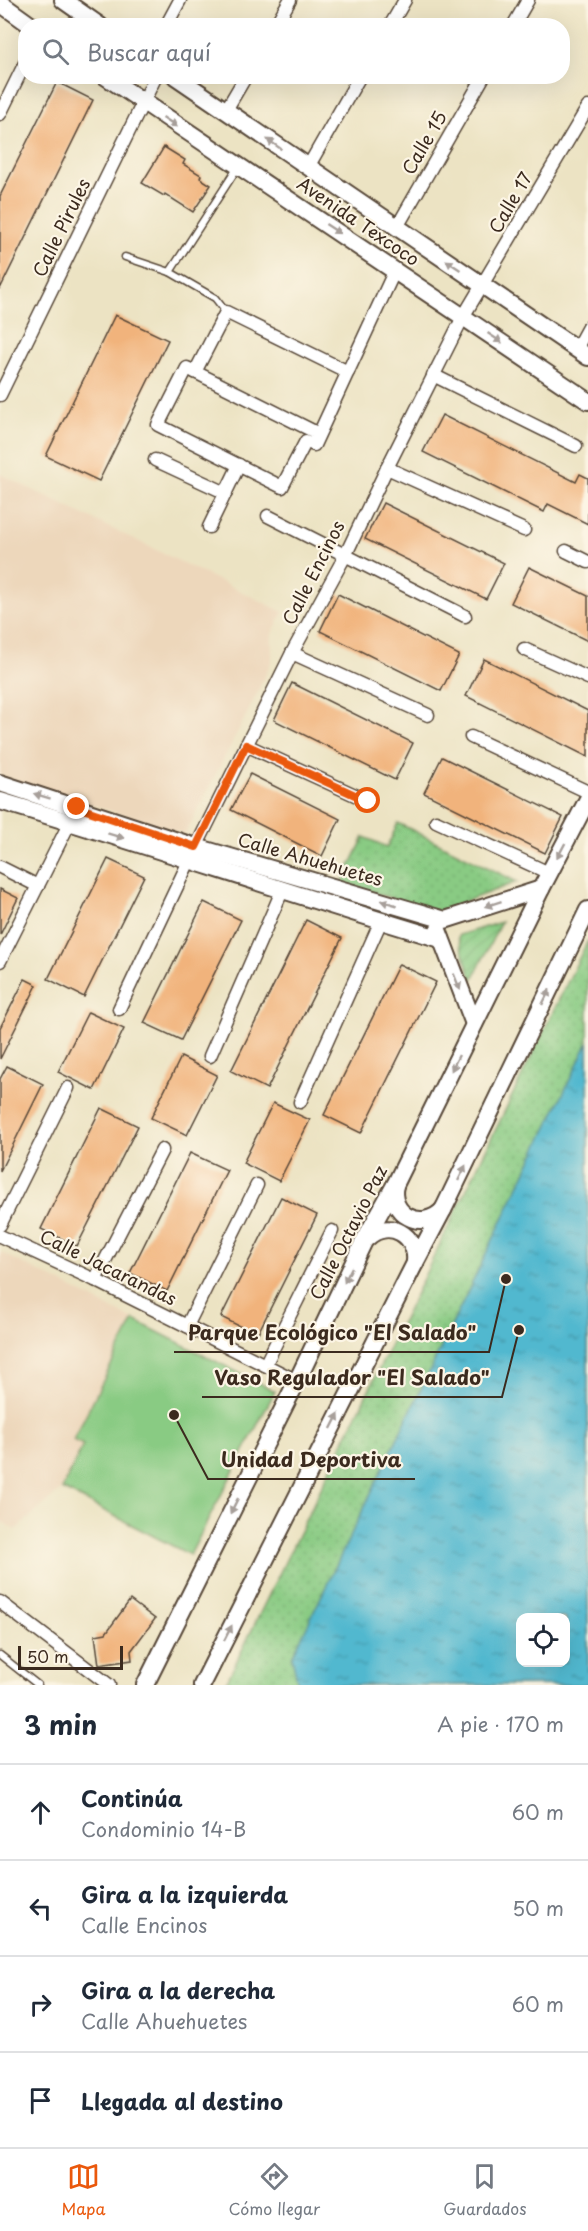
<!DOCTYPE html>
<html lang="es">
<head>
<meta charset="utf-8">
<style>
  body { margin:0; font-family:"Playpen Sans",sans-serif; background:#f2f2f3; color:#1f2937 }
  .controls { position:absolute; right:18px; bottom:18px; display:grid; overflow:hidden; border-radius:12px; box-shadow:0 6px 24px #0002 }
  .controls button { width:54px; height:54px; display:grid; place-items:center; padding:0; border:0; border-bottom:2px solid #e0e1e3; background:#fff; color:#1f2937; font:30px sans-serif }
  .scale { position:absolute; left:18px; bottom:15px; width:105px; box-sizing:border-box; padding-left:6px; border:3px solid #3b2a1e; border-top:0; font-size:16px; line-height:21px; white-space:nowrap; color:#3b2a1e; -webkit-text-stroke:4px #fcf5e5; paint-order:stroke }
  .stop { position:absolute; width:18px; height:18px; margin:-14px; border:4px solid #ea580c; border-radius:50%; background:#fff }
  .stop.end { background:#ea580c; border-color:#fff; box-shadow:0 2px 6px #0008 }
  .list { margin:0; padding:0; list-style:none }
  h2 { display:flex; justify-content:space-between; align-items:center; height:78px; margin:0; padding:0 24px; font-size:26px }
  h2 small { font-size:20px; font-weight:400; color:#747a83 }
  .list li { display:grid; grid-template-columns:39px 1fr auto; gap:18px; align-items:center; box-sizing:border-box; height:96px; padding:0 24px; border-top:2px solid #e0e1e3 }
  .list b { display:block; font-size:22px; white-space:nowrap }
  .list p { margin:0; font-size:20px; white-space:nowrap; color:#747a83 }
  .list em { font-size:20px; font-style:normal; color:#747a83 }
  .icon { flex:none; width:33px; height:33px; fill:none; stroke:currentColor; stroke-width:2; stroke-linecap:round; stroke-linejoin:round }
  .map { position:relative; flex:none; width:588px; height:1685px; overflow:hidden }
  .search { position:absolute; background:#fff; box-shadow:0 6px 24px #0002; left:18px; right:18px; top:18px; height:66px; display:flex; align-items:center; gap:15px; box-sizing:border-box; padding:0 21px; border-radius:24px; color:#747a83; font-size:22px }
  .sheet { height:462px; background:#fff }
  nav { display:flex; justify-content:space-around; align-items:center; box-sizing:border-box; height:84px; border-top:2px solid #e0e1e3; background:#fff; font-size:16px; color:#747a83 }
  nav a { display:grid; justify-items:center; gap:3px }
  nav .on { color:#ea580c }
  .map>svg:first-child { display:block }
  .built { fill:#edd7bb }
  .grass { fill:url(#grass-dots); stroke:#627a50; stroke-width:1.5; fill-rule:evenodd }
  .garden { fill:url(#garden-furrows); stroke:#627a50; stroke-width:1.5 }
  .pitch { fill:#89cb83; stroke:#627a50; stroke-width:1.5 }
  .water { fill:url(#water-ripples); stroke:#467176; stroke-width:1.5; fill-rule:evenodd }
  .building { fill:#f1b37c }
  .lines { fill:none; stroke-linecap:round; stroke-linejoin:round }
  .lane-casing { stroke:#564637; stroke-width:9 }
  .street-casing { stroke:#564637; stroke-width:15 }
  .secondary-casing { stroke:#564637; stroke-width:20 }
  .lane { stroke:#fff; stroke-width:6 }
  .street { stroke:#fff; stroke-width:12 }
  .secondary { stroke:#fff; stroke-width:16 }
  .oneway { fill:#a79f9a }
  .route { stroke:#ea580c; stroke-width:8 }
  .labels { text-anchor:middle; stroke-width:4.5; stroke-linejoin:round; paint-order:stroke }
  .street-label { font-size:18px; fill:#3b2a1e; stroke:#fcf5e5 }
  .leader { fill:none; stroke:#3b2a1e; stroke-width:2 }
  .callout-dot { fill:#3b2a1e; stroke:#fcf5e5; stroke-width:2 }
  .callout-label { font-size:20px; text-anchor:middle; font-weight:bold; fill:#3b2a1e; stroke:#fcf5e5; stroke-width:4.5; stroke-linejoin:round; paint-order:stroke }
</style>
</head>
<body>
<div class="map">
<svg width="588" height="1685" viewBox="0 0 588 1685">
  <defs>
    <pattern id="grass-dots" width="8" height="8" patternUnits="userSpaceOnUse" patternTransform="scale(1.5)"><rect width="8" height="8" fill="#89cb83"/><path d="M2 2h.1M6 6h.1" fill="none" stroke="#77ae71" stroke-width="1.8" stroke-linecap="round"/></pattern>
    <pattern id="garden-furrows" width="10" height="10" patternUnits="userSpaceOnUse" patternTransform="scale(1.5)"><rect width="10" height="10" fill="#89cb83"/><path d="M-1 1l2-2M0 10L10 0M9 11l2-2" fill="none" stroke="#77ae71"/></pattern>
    <pattern id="water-ripples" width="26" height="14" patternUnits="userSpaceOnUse" patternTransform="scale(1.5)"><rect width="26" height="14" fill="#51b8cf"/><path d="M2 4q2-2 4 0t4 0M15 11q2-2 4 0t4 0" fill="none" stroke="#4496a7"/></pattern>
  </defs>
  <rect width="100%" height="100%" fill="#fcf5e5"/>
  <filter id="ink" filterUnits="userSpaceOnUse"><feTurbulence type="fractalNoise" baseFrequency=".0167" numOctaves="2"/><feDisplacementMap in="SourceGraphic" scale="12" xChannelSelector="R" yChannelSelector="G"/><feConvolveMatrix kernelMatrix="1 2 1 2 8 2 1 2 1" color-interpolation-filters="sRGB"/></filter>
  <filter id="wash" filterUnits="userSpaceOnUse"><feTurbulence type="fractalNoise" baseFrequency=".008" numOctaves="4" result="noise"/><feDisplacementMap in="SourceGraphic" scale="24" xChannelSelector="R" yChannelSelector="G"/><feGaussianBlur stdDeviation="1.35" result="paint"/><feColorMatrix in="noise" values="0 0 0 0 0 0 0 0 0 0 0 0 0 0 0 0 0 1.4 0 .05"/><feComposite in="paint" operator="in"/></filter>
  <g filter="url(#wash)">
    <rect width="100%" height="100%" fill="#ece3c3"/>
    <g class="built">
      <polygon points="0,474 283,612 272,634 272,660 254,700 185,834 0,776"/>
      <polygon points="0,1252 134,1320 74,1439 83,1444 62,1489 15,1530 0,1520"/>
    </g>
    <g class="grass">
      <polygon points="398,823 517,882 437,912 342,883 364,837 387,847"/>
      <path d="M588,940V1685H225ZM520,1618H566V1662H520Z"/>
    </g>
    <polygon class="garden" points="501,922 472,981 458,938 459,935"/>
    <polygon class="pitch" points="134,1320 275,1391 190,1555 62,1489 83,1445 73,1440"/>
    <path class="water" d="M588,1042V1685H298L292,1657ZM520,1618H566V1662H520Z"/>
    <g id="blocks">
      <g class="building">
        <polygon points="57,82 93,100 0,289 0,196"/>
        <polygon points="164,147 185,160 183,164 201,175 200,178 211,185 193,212 165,194 164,196 142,183"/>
        <polygon points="115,315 168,340 99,481 46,456"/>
        <polygon points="442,415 576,482 580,474 588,478 588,524 548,504 544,512 423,452"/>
        <polygon points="383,503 504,563 486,599 365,539"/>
        <polygon points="529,567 588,596 588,641 511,603"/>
        <polygon points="338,594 459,655 441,691 320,631"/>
        <polygon points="484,659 588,711 588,757 466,696"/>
        <polygon points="292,683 413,743 395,780 274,720"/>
        <polygon points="442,757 563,817 545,853 424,793"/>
        <polygon points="250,774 340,819 322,856 231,810"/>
        <polygon points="108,859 144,876 84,997 48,979"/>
        <polygon points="0,889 18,898 0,935"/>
        <polygon points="204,902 241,920 181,1040 144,1023"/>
        <polygon points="306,920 342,938 267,1089 231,1071"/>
        <polygon points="399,964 436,982 361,1133 324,1115"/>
        <polygon points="25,979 37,985 0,1059 0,1028"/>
        <polygon points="88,1012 124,1029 94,1090 58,1072"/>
        <polygon points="181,1057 217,1075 187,1135 151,1118"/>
        <polygon points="7,1066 43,1084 0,1171 0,1079"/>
        <polygon points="273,1103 310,1120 279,1181 243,1163"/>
        <polygon points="101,1108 138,1126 77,1246 41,1229"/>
        <polygon points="190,1153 227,1170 167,1291 130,1273"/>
        <polygon points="281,1197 317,1215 257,1335 221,1317"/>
        <polygon points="130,1600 155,1619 131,1651 132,1660 99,1665 95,1635 106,1633"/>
      </g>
    </g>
  </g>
  <g filter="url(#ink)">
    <use href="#blocks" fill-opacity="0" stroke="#564637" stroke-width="1.5"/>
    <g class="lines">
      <defs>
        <g id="lane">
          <polyline points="125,257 170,272"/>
          <polyline points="226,312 215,298 170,272 238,167"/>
          <polyline points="0,1655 38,1685"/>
        </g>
        <g id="street">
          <polyline points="166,26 180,0"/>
          <polyline points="275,26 290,0"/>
          <polyline points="390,26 405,0"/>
          <polyline points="513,26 528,0"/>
          <polyline points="226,110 246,76"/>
          <polyline points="0,114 26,61"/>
          <polyline points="308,167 360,76"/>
          <polyline points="397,227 484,76"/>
          <polyline points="576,349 588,327"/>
          <polyline points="195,372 226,312 348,372"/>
          <polyline points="433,375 576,446"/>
          <polyline points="0,395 156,76"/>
          <polyline points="319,434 187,368 158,425 282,487 306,441 314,445 395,270"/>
          <polyline points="155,460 226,493"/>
          <polyline points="387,468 524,530"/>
          <polyline points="268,516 465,616"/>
          <polyline points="209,527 239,465"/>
          <polyline points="566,551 588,562"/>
          <polyline points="524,649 588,678"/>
          <polyline points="292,653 428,715"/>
          <polyline points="471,737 588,792"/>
          <polyline points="246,745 368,801"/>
          <polyline points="436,821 549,873"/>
          <polyline points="196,847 292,653 345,556 387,468 463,317 588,107"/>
          <polyline points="0,867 38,886"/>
          <polyline points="0,961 73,816"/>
          <polyline points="119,1009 190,859"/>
          <polyline points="210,1056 282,891"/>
          <polyline points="300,1102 381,921"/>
          <polyline points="0,1225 68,1088"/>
          <polyline points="0,1236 95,1280 297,1381"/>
          <polyline points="95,1280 162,1150"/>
          <polyline points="187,1326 257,1185"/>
          <polyline points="265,1365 332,1231"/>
          <polyline points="0,1602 109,1685"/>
        </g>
        <g id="secondary">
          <polyline points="63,0 100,26"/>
          <polyline points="0,3 32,26"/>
          <polyline points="105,76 588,401"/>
          <polyline points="175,76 588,357"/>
          <polyline points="0,783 196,847 445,920 541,889"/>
          <path d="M0,801C148,845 293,895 441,939"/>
          <polyline points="438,930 474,1024"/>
          <path d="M395,1185C388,1215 422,1232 443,1210"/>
          <path d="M367,1238C389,1218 418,1235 415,1263"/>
          <polyline points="145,1685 297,1381 365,1239 395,1185 541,889 588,799"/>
          <polyline points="202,1685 415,1263 445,1206 588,910"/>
        </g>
      </defs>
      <use href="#lane" class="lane-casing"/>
      <use href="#street" class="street-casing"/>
      <use href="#secondary" class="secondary-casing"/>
      <use href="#lane" class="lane"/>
      <use href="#street" class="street"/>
      <use href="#secondary" class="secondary"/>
    </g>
    <defs><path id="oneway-solid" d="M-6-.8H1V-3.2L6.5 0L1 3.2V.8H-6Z" transform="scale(1.5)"/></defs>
    <g class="oneway">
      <use href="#oneway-solid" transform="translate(170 122) rotate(34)"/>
      <use href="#oneway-solid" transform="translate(274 144) rotate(-145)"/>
      <use href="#oneway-solid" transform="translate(333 229) rotate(33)"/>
      <use href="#oneway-solid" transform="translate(453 265) rotate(-146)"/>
      <use href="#oneway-solid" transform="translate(495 338) rotate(34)"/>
      <use href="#oneway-solid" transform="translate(42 796) rotate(-163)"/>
      <use href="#oneway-solid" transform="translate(116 836) rotate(17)"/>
      <use href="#oneway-solid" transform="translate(561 851) rotate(118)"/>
      <use href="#oneway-solid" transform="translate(389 903) rotate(-164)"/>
      <use href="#oneway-solid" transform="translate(493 904) rotate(162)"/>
      <use href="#oneway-solid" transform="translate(457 982) rotate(68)"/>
      <use href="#oneway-solid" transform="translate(546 997) rotate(-64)"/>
      <use href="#oneway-solid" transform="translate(455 1063) rotate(116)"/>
      <use href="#oneway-solid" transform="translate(462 1173) rotate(-64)"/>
      <use href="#oneway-solid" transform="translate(348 1275) rotate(116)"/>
      <use href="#oneway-solid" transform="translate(335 1421) rotate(-63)"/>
      <use href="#oneway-solid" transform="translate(234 1506) rotate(117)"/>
      <use href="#oneway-solid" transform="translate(228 1633) rotate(-63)"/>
    </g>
  </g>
  <g class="lines" filter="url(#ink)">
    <polyline class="route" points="77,807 196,847 246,745 368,801"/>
  </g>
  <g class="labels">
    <g class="street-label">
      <text transform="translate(425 143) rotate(-60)" y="6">Calle 15</text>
      <text transform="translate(511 203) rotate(-60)" y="6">Calle 17</text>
      <text transform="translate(358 222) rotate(34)" y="6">Avenida Texcoco</text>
      <text transform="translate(62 228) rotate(-64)" y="6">Calle Pirules</text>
      <text transform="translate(314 573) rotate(-63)" y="6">Calle Encinos</text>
      <text transform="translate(310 860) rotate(16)" y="6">Calle Ahuehuetes</text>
      <text transform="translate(349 1233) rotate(-63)" y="6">Calle Octavio Paz</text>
      <text transform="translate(108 1268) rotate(26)" y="6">Calle Jacarandas</text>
    </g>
  </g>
  <path class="leader" d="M506 1279L489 1352H174M519 1330L502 1397H202M174 1415L208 1479H415"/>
  <g class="callout-dot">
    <circle cx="506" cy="1279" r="6"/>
    <circle cx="519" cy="1330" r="6"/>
    <circle cx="174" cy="1415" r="6"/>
  </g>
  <g class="callout-label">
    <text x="332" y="1340">Parque Ecológico "El Salado"</text>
    <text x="352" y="1385">Vaso Regulador "El Salado"</text>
    <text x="311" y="1467">Unidad Deportiva</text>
  </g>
</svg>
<div class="controls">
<button><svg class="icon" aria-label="locate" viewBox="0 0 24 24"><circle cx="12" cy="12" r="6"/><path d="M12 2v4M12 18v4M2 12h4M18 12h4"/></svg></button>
</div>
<div class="scale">50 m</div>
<div class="stop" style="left:368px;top:801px"></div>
<div class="stop end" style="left:77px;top:807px"></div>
<div class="search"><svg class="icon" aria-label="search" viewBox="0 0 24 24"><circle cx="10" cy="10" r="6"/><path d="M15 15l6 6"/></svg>Buscar aquí</div>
</div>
<section class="sheet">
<h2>3 min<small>A pie · 170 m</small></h2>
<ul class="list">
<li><svg class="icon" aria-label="ahead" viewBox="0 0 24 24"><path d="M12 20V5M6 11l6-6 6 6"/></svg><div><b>Continúa</b><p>Condominio 14-B</p></div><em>60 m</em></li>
<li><svg class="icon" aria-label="left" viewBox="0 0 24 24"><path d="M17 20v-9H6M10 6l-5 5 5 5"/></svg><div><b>Gira a la izquierda</b><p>Calle Encinos</p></div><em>50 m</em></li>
<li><svg class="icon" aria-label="right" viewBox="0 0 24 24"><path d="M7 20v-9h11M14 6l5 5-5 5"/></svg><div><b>Gira a la derecha</b><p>Calle Ahuehuetes</p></div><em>60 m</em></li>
<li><svg class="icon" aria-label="arrive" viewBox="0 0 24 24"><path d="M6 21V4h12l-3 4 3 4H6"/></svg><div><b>Llegada al destino</b></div></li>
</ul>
</section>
<nav>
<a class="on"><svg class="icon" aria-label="map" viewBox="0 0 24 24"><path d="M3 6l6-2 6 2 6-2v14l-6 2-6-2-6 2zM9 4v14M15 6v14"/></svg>Mapa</a>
<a><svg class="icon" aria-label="directions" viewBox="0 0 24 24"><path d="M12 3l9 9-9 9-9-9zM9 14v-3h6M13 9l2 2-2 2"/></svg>Cómo llegar</a>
<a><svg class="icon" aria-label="saved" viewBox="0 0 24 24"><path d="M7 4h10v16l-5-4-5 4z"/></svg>Guardados</a>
</nav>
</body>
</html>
